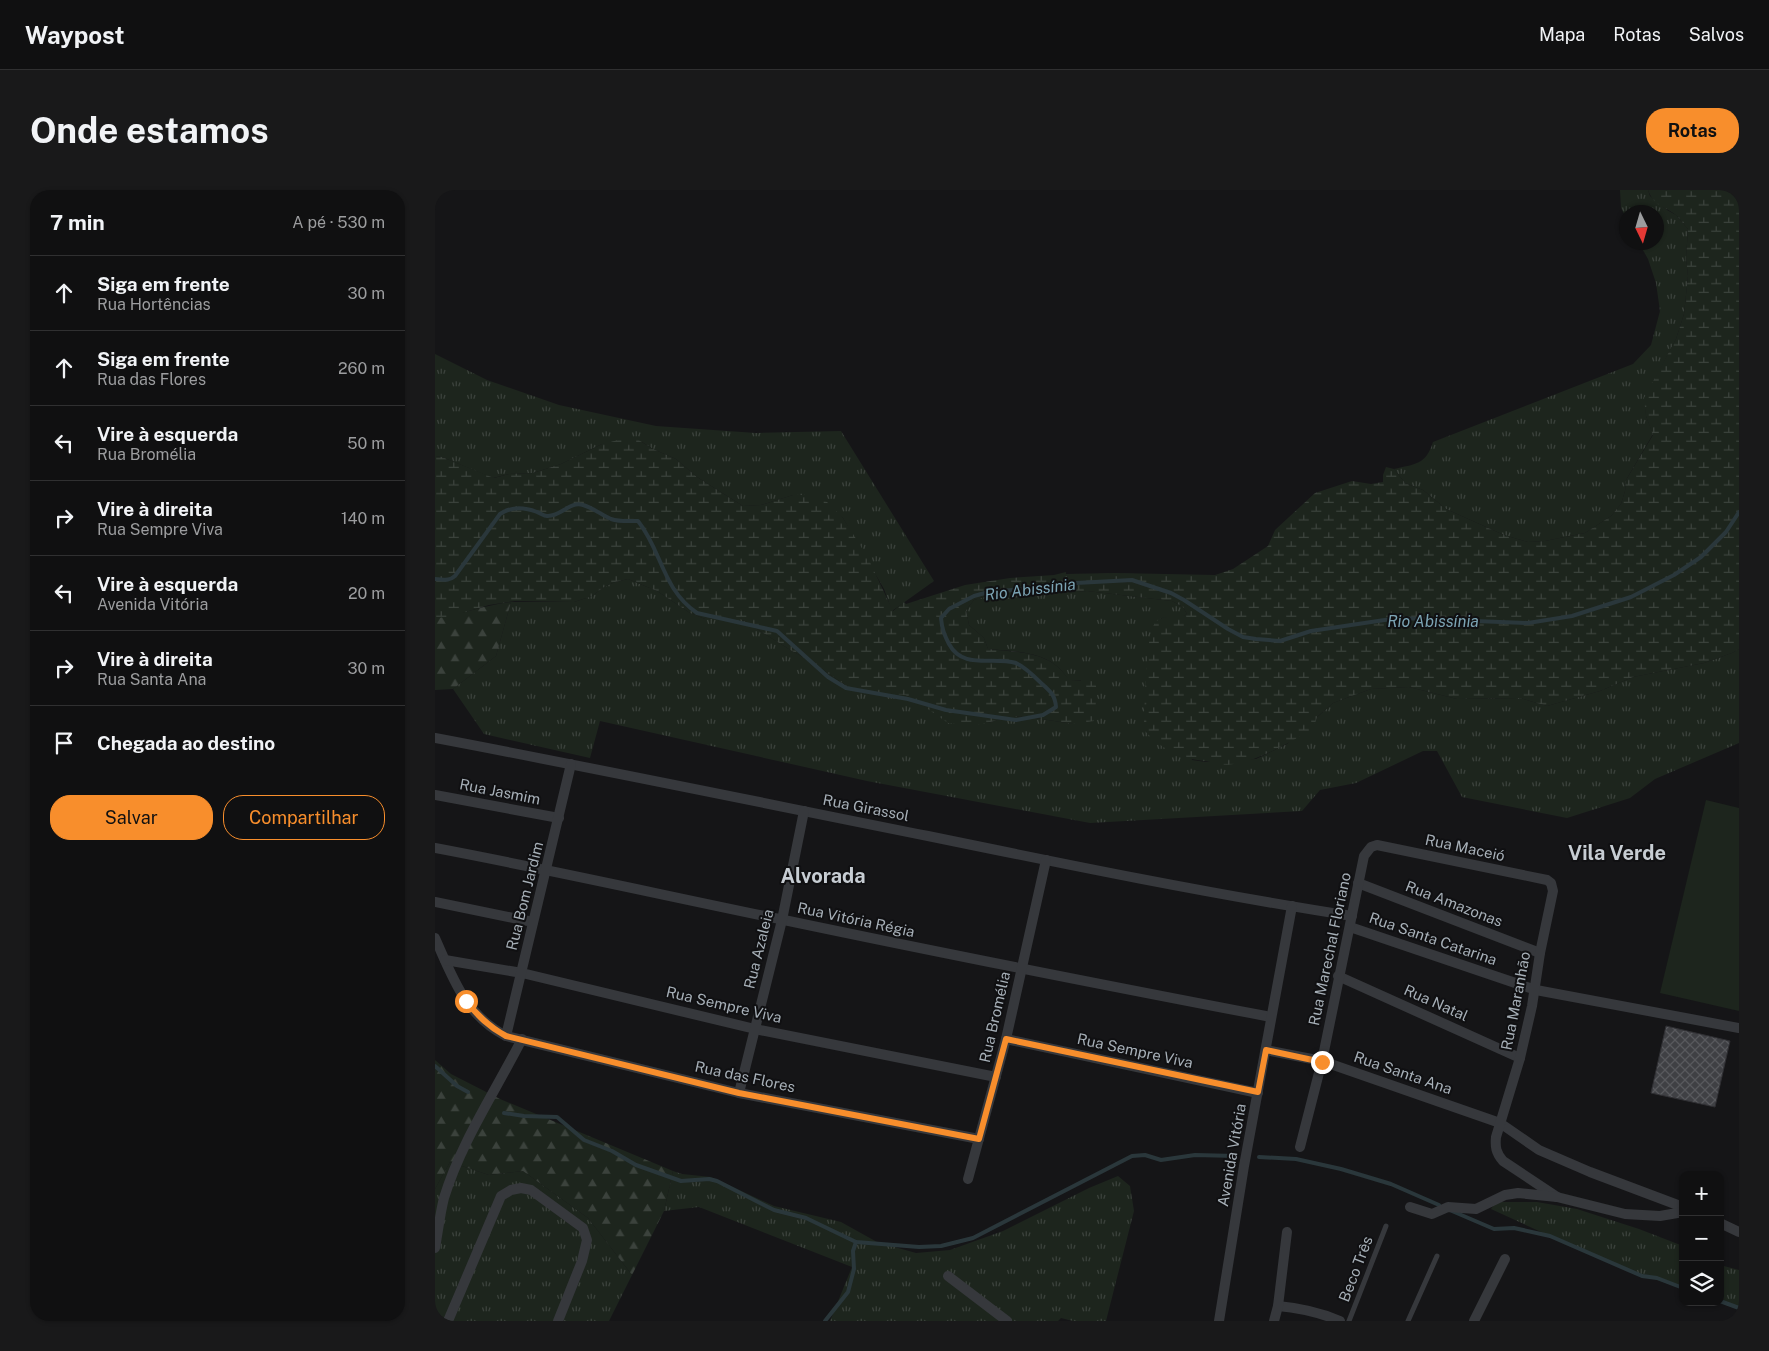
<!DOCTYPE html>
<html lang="pt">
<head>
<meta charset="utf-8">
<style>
  body { margin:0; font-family:"Public Sans",sans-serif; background:#19191a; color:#f1f3f6 }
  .controls { position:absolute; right:15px; bottom:15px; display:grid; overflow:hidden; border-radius:10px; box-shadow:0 1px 4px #0004 }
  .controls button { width:45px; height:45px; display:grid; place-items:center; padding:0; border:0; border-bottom:1px solid #303031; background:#101011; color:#f1f3f6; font:25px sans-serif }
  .compass { position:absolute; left:1184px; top:15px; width:45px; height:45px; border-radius:50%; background:#101011; box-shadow:0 1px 4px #0004; rotate:175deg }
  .stop { position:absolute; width:15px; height:15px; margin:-11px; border:4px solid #f88e2c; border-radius:50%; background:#fff }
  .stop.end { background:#f88e2c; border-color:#fff; box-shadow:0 1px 5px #0008 }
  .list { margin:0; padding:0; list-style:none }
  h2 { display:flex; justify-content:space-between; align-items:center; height:65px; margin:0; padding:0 20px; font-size:21px }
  h2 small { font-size:16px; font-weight:400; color:#9c9d9f }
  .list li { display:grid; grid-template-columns:32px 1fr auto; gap:15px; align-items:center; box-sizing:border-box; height:75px; padding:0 20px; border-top:1px solid #303031 }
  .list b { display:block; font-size:19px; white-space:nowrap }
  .list p { margin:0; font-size:16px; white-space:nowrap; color:#9c9d9f }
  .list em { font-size:16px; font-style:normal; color:#9c9d9f }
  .actions { display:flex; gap:10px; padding:15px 20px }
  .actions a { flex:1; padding:11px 0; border:1px solid #f88e2c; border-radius:20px; text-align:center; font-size:18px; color:#f88e2c }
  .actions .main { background:#f88e2c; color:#111 }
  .icon { flex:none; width:28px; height:28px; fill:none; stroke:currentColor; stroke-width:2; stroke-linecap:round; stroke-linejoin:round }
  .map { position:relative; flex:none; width:1304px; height:1131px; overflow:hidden; border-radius:20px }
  header { display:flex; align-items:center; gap:30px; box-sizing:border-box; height:70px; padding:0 25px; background:#101011; border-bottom:1px solid #303031 }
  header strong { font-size:24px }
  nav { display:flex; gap:28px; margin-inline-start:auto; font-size:18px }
  .intro { display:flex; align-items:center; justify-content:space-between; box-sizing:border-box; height:120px; padding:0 30px }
  h1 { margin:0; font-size:35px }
  .button { padding:12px 22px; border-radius:20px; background:#f88e2c; color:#111; font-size:18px; font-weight:700 }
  main { display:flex; gap:30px; padding:0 30px }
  aside { flex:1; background:#101011; border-radius:20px; box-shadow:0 1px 4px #0004 }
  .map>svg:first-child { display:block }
  .grass { fill:url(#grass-tufts) }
  .forest { fill:url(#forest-firs) }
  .wetland { fill:url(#wetland-marsh) }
  .park { fill:#1d251d }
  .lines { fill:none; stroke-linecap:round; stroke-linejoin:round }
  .stream { stroke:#2a373b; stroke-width:4 }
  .building { fill:url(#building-cross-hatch); stroke:#2f2f33 }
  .service { stroke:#36383c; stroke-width:5 }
  .minor { stroke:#36383c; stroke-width:10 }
  .route { stroke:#f88e2c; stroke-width:6 }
  .labels { text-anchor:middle; stroke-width:4; stroke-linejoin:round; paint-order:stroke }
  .street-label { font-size:15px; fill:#a6afb7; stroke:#101012 }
  .water-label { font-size:16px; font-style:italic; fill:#7ca4b4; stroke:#101012 }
  .district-label { font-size:20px; font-weight:bold; fill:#c7cdd3; stroke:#101012 }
</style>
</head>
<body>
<header>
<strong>Waypost</strong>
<nav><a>Mapa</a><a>Rotas</a><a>Salvos</a></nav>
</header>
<div class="intro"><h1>Onde estamos</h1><a class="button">Rotas</a></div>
<main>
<aside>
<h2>7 min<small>A pé · 530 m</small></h2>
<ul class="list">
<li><svg class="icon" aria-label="ahead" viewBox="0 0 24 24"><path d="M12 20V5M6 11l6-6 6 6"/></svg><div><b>Siga em frente</b><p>Rua Hortências</p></div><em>30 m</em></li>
<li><svg class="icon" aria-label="ahead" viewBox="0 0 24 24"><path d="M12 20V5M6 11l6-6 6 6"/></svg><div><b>Siga em frente</b><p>Rua das Flores</p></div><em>260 m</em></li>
<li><svg class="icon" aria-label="left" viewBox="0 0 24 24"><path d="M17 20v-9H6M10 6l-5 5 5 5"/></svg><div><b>Vire à esquerda</b><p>Rua Bromélia</p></div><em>50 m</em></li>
<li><svg class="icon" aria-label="right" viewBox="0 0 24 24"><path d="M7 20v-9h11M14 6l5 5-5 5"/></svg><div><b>Vire à direita</b><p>Rua Sempre Viva</p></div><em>140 m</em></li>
<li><svg class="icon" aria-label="left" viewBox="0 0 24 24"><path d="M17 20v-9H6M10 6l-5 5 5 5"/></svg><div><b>Vire à esquerda</b><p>Avenida Vitória</p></div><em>20 m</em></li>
<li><svg class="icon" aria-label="right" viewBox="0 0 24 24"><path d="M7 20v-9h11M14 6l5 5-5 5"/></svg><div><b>Vire à direita</b><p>Rua Santa Ana</p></div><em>30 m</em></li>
<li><svg class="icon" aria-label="arrive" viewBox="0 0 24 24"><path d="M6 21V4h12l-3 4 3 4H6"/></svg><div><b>Chegada ao destino</b></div></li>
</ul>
<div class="actions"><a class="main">Salvar</a><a>Compartilhar</a></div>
</aside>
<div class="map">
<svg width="1304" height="1131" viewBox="0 0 1304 1131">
  <defs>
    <pattern id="grass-tufts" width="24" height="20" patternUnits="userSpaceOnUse" patternTransform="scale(1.25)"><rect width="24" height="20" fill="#1d251d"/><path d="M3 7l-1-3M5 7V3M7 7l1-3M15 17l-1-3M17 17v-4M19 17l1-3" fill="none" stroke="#3b423c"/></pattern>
    <pattern id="forest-firs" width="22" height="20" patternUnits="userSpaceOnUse" patternTransform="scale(1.25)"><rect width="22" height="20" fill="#1d251d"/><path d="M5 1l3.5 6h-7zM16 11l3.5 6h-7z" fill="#3b423c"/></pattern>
    <pattern id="wetland-marsh" width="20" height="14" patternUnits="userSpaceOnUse" patternTransform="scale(1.25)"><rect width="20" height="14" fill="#1d251d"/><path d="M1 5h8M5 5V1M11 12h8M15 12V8" fill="none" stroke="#3b423c"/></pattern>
    <pattern id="building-cross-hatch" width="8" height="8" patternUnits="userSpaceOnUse" patternTransform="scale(1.25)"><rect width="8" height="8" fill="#3f4044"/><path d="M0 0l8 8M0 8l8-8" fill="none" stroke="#58595d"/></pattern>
  </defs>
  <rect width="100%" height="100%" fill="#151517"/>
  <g class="grass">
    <path d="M1185,0H1213L1215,6L1232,20L1241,25L1253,39L1251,68L1253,86L1249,124L1241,149L1210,208L1211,226L1218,244L1191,290L1190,301L1186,314L1176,326L1150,343L1110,351L1093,352L1069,345L1011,319L988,300L970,293L959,279C980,274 991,275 998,252L1198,174L1216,155L1225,121L1221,93L1213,69L1204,53L1222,52V22H1192L1191,28L1186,18Z"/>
    <polygon points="0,164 52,190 124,215 221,236 321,243 406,241 499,391 457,421 449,399 408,328 377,305 358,305 326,315 308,316 262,287 241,269 218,259 207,252 167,254 126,274 98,283 74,284 58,288 7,267 0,266"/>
    <path d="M193,389L222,401L255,423L270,429H306L357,461L377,472L410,495L470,505L480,510L553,533L568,528L588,526L638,534L646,490H634C631,486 628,482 624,478C607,461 575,461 553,459L549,448L534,435L531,420L539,410L556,405L577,408L652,401L737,411L748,417L752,424L747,427L726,428L757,570L771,572L821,569L852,554L898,513L936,499L974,497L1022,509L1085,508L1112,516L1165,501L1198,487L1269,473L1297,463L1304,459V553L1220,589L1195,608L1132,628L1027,607L1002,561H988L921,593L885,600L867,621L655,633L432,591L165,531L155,568L49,544L18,499L61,466L76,412H139L157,406L169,397L180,392Z"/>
    <polygon points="15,972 54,985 88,981 153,1028 197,1085 174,1131 0,1131 0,999"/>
    <polygon points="238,981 247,984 276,987 339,1016 406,1032 442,1052 481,1063 515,1060 568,1041 654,998 683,986 695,996 699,1021 671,1131 638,1131 626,1128 623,1131 395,1131 417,1077 264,1017 229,1021"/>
    <path d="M1061,1012H1102L1142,1019L1204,1039L1248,1056V1099C1182,1077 1119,1048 1056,1019Z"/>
    <polygon points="1285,1075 1304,1080 1304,1119 1285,1112"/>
  </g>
  <g class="forest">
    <path d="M76,412L61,466L18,499L0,500V428C26,425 50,415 76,412Z"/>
    <polygon points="0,870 16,884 65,909 238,981 229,1021 197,1085 153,1028 88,981 54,985 15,972 0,999"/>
  </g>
  <path class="wetland" d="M1213,0H1304V459L1297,463L1269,473L1198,487L1165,501L1112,516L1085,508L1022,509L974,497L936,499L898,513L882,527L878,539C851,554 823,572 792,575C785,575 777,572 769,571C742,568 727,559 709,540C710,521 710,446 720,433C727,423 742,430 752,424L748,417L737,411L652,401L577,408L556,405L539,410L531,420L534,435L549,448L553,459C576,462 606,461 624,478C628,482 631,486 635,490L660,491L662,501L659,531L638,534L588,526L568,528L553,533L535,536L513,533L480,510L470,505L430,502L410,495L377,472L357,461L306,429H270L255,423L222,401L193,389L180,392L169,397L157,406L139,412L80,411L54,415L14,427L0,428V266L7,267L59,288L74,284L98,283L126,274L167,254L183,250L202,249L218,259L241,269L262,287L308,316L326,315L358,305H378L392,312L408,328L433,368L458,421L469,412L471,414L530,395L575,388L619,385L631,382V384L680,383L780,385L798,379L833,356L840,340L880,303L917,291L936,294L948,292V285L951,277L959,279L970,293L988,300L1011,319L1069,345L1093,352L1110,351L1150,343L1176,326L1186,314L1190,301L1191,290L1218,245L1211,226L1209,208L1241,149L1249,124L1253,86L1251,68L1253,39C1249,35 1246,30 1242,26C1231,16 1220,18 1213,0Z"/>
  <polygon class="park" points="1271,610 1304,618 1304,821 1225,803"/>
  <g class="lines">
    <g class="stream">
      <path d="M0,389C8,389 13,392 20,386L65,324C77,316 89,317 102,322C105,323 109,326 112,326C126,327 134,311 148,315C158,318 167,325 176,329C185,332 194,331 203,331C227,361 227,399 262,423L342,441L393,487L411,498L473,509L511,520L581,530L608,525L621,517C620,504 614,500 605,492C598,485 590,477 581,473C557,466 528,480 514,454C509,444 507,439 506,428L514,419L539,406L550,403L641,393L697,390L736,403L749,410L793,439L808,447L821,449L845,451L876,441L963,428L1093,433L1137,426L1196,407L1239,385L1266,367L1291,342L1304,322"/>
      <polyline points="0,876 22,896 33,902"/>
      <polyline points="69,923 89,926 122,927 149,950 177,961 201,975 246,991 274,989 282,991 339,1020 371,1028 421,1052 484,1057 506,1056 538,1048 697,966 710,965 726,970 760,965 801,966"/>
      <polyline points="824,967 861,969 906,979 956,994 1004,1015"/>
      <polyline points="1017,1021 1059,1039 1079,1038 1115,1046 1207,1086 1222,1088 1248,1098"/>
      <polyline points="1285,1111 1304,1118"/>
      <polyline points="390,1131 413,1102 419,1079 418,1061 421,1052"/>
    </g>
  </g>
  <polygon class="building" points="1231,836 1295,851 1280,917 1216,903"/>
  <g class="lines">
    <g class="service">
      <polyline points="914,1131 951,1036"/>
      <polyline points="973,1131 1002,1066"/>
    </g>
    <g class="minor">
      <path d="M0,548C164,579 328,613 493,646C634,675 775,704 917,726"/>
      <polyline points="0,605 124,628"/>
      <path d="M0,658C117,680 232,706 349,730C511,764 674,796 836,827"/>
      <polyline points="923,693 1105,763"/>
      <polyline points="0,712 98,732"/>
      <polyline points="915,737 1101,800 1304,838"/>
      <path d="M0,748C18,788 30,825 71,846L304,903L544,949"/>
      <polyline points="10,770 87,783 320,839 561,887"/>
      <polyline points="903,786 1085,868"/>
      <polyline points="71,846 136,574"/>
      <polyline points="571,849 823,903"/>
      <polyline points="831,860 887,871 1065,933 1104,960 1155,982 1248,1017"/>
      <polyline points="304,903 347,730 369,621"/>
      <path d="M865,957L887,871L929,666L936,657L942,655L1112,690L1116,693L1118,701L1105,763L1097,816L1085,868L1061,947C1060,957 1061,963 1068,971L1122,1007"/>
      <polyline points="533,989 571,849 611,670"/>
      <polyline points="975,1017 997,1024 1013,1017 1041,1019 1070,1005 1083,1003 1122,1007 1190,1024 1225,1026 1248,1022"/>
      <polyline points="1285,1033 1304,1042"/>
      <path d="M0,1058C3,1041 5,1024 9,1008C26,952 60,902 87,849"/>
      <polyline points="513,1086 572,1131"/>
      <path d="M843,1116C865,1118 884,1122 905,1131"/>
      <polyline points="13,1131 66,1006 76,1000 86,998 96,1000 148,1038 152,1050 147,1071 123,1131"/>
      <polyline points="784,1131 809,976 857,716"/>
      <polyline points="839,1131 843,1116 852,1042"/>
      <polyline points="1039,1131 1070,1069"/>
    </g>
  </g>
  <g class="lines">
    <path class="route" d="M31,811C43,826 54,837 71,846L304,903L544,949L571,849L823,902L831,860L887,872"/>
  </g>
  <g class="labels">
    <g class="street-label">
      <text transform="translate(65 602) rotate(11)" y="5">Rua Jasmim</text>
      <text transform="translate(431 618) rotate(11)" y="5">Rua Girassol</text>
      <text transform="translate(1030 658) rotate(12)" y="5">Rua Maceió</text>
      <text transform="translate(90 706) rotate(-76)" y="5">Rua Bom Jardim</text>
      <text transform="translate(1019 714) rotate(21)" y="5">Rua Amazonas</text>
      <text transform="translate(421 730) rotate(12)" y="5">Rua Vitória Régia</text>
      <text transform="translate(998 749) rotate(19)" y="5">Rua Santa Catarina</text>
      <text transform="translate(324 759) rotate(-76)" y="5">Rua Azaleia</text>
      <text transform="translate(895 759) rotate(-78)" y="5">Rua Marechal Floriano</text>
      <text transform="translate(1081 811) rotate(-79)" y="5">Rua Maranhão</text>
      <text transform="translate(1001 813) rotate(24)" y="5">Rua Natal</text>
      <text transform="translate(289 815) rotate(13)" y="5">Rua Sempre Viva</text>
      <text transform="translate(560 827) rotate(-77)" y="5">Rua Bromélia</text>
      <text transform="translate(700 861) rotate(12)" y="5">Rua Sempre Viva</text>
      <text transform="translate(968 883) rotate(19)" y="5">Rua Santa Ana</text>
      <text transform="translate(310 887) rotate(12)" y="5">Rua das Flores</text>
      <text transform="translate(797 965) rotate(-80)" y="5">Avenida Vitória</text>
      <text transform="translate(921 1079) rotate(-69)" y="5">Beco Três</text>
    </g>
    <g class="water-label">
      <text transform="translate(595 399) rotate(-7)" y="6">Rio Abissínia</text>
      <text x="998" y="437">Rio Abissínia</text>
    </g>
    <g class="district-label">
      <text x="1182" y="670">Vila Verde</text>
      <text x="388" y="693">Alvorada</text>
    </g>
  </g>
</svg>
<div class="controls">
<button>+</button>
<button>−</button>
<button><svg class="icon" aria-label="layers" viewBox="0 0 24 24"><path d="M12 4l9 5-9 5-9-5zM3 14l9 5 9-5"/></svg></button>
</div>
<svg class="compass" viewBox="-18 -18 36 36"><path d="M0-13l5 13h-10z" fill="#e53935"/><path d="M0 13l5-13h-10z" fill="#9c9d9f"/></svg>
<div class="stop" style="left:31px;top:811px"></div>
<div class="stop end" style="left:887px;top:872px"></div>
</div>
</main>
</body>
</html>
